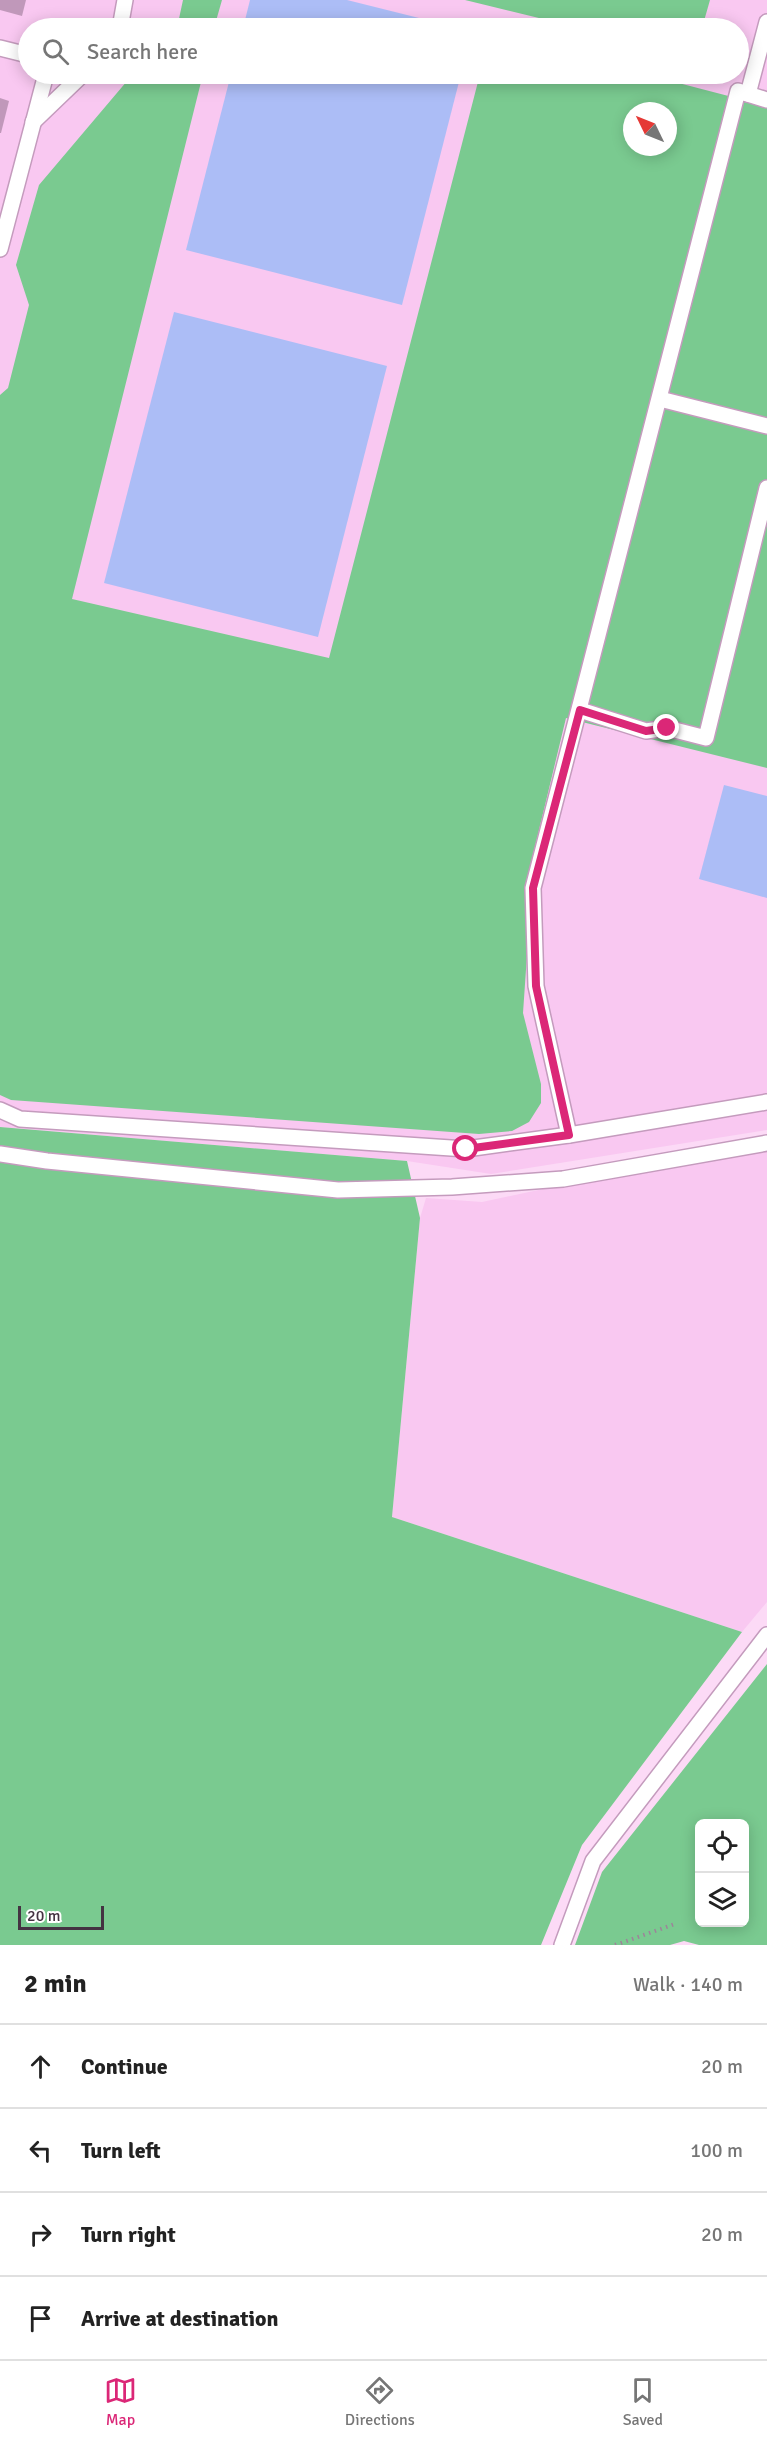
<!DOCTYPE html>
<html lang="en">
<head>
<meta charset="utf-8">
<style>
  body { margin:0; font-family:Signika,sans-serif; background:#f6f6f6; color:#222 }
  .controls { position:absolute; right:18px; bottom:18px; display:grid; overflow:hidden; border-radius:9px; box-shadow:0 3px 15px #0003 }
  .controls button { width:54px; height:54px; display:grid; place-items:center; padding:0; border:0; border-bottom:2px solid #e0e0e0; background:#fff; color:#222; font:30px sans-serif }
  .compass { position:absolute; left:623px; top:102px; width:54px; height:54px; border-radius:50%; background:#fff; box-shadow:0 3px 15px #0003; rotate:313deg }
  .scale { position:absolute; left:18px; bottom:15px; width:86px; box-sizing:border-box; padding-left:6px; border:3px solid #443342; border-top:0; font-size:16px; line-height:21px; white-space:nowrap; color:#443342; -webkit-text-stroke:4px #fff; paint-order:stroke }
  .stop { position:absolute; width:18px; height:18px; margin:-14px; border:4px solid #db2777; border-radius:50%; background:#fff }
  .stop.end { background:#db2777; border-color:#fff; box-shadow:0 2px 6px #0008 }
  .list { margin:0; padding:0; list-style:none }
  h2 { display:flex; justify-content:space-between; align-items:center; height:78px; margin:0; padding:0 24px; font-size:26px }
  h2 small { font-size:20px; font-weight:400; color:#767676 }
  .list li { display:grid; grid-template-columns:39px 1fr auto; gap:18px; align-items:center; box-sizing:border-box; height:84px; padding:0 24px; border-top:2px solid #e0e0e0 }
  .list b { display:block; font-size:22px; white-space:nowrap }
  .list em { font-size:20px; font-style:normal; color:#767676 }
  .icon { flex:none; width:33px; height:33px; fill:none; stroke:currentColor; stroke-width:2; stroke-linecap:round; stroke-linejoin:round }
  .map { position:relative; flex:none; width:767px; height:1945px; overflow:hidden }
  .search { position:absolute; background:#fff; box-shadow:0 3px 15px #0003; left:18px; right:18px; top:18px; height:66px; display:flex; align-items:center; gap:15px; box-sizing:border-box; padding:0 21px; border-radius:33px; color:#767676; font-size:22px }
  .sheet { height:414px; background:#fff }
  nav { display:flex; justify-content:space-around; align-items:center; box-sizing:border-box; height:84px; border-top:2px solid #e0e0e0; background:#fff; font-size:16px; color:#767676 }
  nav a { display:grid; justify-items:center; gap:3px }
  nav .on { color:#db2777 }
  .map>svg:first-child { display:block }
  .built { fill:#f9c8f1; fill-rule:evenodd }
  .green { fill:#7aca90; fill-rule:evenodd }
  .water { fill:#acbdf6 }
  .building { fill:#c098ba }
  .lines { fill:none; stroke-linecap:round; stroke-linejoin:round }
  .lane-casing { stroke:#c49bbd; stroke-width:18 }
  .path { stroke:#9d8499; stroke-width:4; stroke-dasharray:1.5 4.5; stroke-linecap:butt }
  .lane { stroke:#fff; stroke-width:15 }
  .route { stroke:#db2777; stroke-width:8 }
</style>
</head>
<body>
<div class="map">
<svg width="767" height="1945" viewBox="0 0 767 1945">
  <rect width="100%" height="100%" fill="#fcdaf6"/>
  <g class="built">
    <path d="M0,0H767V1130L491,1174L407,1161L0,1127ZM28,28H738V74H28ZM632,111H668V147H632Z"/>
    <polygon points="767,1141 767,1602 742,1632 392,1517 420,1218 426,1198 482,1202"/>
  </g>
  <g class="green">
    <polygon points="183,0 222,0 214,28 177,28"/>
    <polygon points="465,0 710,0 702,28 580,28"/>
    <path d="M133,74H203L72,599L329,658L480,74H644L767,106V768L566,718L526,884L527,955L523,1013L541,1084V1103L529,1122L512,1131L479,1134L11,1100L0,1095V395L8,388L29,305L16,265L39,185ZM632,111H668V147H632Z"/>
    <polygon points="0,1127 407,1161 420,1218 392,1517 742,1632 582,1845 541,1945 0,1945"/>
    <path d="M767,1664V1945H699L684,1941L670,1945H575L602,1872ZM700,1824H744V1922H700Z"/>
  </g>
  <g class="water">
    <polygon points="250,0 347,0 459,28 243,28"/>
    <polygon points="231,74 461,74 402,305 186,250"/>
    <polygon points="174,312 387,366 318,637 104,583"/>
    <polygon points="724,785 767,796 767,898 699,879"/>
  </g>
  <g class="building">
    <polygon points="0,0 26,0 22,16 0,10"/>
    <polygon points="0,98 9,101 1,133 0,133"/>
  </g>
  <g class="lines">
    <defs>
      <g id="lane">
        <polyline points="120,28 125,0"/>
        <polyline points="0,48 28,55"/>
        <polyline points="748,94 767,22"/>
        <polyline points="33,122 83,74"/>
        <polyline points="0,249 46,74"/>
        <polyline points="660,399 767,426"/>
        <polyline points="580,710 646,731 667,728 706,738 767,488"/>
        <polyline points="0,1110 20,1119 466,1149 569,1135 767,1102"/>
        <polyline points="569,1135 536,986 533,888 738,91 767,100"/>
        <polyline points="0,1154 47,1161 338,1190 452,1187 563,1179 767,1143"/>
        <polyline points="562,1945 593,1861 767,1635"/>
      </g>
    </defs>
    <use href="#lane" class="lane-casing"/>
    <polyline class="path" points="615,1945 675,1924"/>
    <use href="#lane" class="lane"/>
  </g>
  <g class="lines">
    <polyline class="route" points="466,1149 569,1135 536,986 533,888 580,710 646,731 667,728"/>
  </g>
</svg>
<div class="controls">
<button><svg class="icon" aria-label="locate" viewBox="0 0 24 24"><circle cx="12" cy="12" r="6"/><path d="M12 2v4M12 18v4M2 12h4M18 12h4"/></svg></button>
<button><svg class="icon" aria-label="layers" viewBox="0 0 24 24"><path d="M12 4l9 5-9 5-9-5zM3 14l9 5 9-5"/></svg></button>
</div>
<svg class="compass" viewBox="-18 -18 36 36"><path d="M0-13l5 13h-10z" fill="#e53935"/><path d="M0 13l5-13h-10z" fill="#767676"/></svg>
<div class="scale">20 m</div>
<div class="stop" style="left:466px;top:1149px"></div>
<div class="stop end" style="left:667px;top:728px"></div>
<div class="search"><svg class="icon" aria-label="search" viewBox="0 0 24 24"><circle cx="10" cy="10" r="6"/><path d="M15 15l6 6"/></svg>Search here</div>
</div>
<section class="sheet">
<h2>2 min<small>Walk · 140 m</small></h2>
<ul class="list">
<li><svg class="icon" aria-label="ahead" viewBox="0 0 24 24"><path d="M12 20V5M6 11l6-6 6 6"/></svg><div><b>Continue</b></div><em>20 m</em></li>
<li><svg class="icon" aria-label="left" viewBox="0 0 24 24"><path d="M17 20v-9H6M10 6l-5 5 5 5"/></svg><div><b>Turn left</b></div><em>100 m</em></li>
<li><svg class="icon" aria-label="right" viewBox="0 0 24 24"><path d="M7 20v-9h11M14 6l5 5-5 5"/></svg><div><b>Turn right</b></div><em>20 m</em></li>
<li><svg class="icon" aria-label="arrive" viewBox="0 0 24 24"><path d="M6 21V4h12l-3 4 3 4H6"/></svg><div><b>Arrive at destination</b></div></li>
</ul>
</section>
<nav>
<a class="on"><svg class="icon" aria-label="map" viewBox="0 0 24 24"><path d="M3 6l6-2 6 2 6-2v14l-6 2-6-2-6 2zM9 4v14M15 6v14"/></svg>Map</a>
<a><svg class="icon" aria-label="directions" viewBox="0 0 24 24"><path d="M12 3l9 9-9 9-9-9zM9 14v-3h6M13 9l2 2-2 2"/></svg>Directions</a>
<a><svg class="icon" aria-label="saved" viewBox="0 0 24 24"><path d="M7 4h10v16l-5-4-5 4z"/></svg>Saved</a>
</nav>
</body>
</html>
